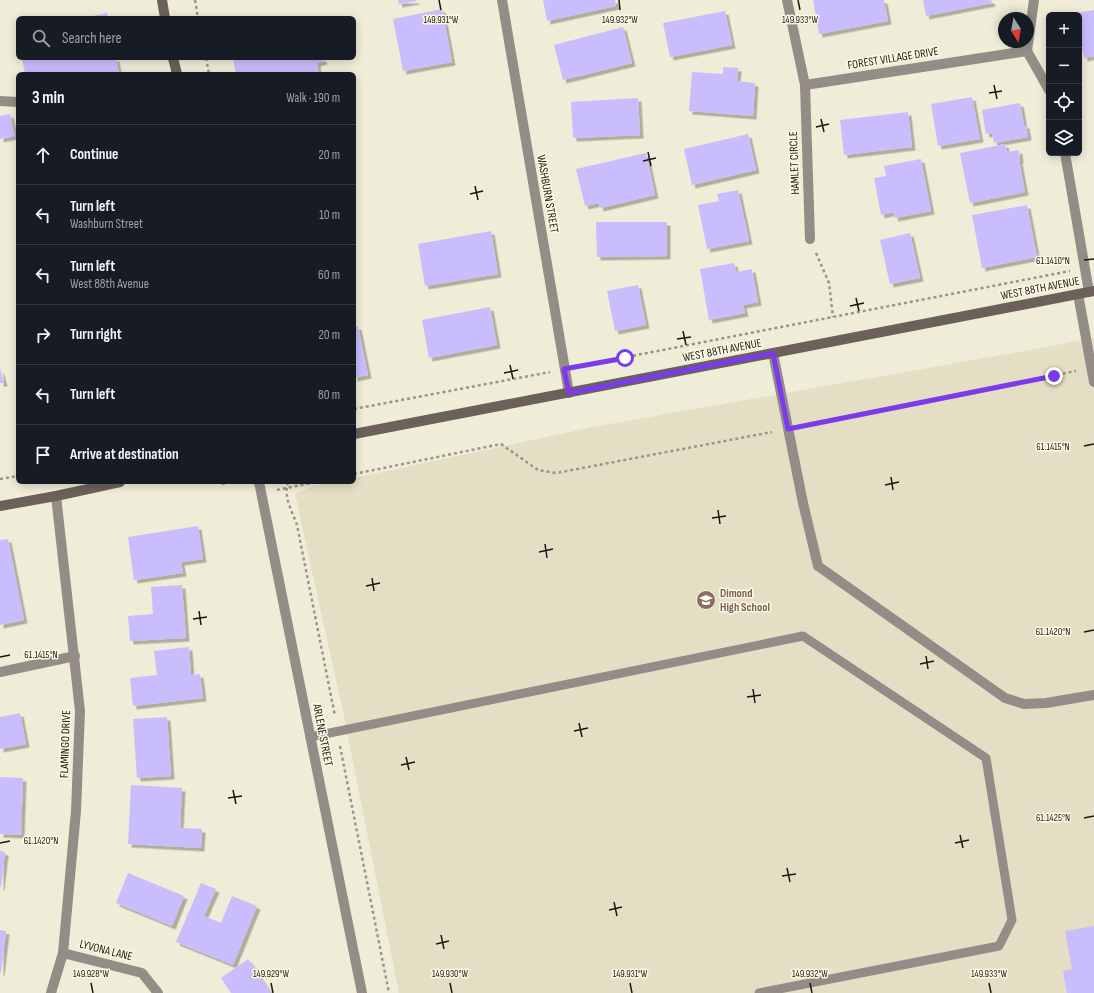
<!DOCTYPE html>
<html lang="en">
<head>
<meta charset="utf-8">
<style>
  body { margin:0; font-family:"Sofia Sans Condensed",sans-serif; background:#242831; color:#f1f3f6 }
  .controls { position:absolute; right:12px; top:12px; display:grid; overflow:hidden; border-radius:6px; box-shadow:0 2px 10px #0003 }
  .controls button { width:36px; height:36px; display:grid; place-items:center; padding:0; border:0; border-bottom:1px solid #363941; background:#171b24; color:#f1f3f6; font:20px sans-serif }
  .compass { position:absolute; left:998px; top:12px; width:36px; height:36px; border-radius:50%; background:#171b24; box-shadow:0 2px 10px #0003; rotate:169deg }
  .stop { position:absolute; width:12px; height:12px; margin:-9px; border:3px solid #7c3aed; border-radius:50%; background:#fff }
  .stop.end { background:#7c3aed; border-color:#fff; box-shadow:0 1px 4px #0008 }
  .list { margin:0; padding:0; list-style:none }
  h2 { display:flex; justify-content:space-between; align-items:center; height:52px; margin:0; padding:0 16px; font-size:17px }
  h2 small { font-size:13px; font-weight:400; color:#9ea1a6 }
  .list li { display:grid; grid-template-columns:26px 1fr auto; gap:12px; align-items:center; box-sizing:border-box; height:60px; padding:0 16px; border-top:1px solid #363941 }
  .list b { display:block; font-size:15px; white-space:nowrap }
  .list p { margin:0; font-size:13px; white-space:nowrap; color:#9ea1a6 }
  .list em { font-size:13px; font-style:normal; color:#9ea1a6 }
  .icon { flex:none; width:22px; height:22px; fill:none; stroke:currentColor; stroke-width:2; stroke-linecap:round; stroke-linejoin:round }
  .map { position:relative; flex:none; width:1094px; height:993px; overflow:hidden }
  .search { position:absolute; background:#171b24; box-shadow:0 2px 10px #0003; left:16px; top:16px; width:340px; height:44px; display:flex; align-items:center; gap:10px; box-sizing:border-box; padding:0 14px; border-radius:6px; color:#9ea1a6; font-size:15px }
  .panel { position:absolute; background:#171b24; box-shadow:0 2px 10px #0003; left:16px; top:72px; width:340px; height:412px; border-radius:6px }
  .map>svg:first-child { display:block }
  .built { fill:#e4dfc4 }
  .building { fill:#cabdfd; filter:url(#shadow) }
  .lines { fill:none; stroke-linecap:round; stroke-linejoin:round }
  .path { stroke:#989688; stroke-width:2.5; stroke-dasharray:3 3; stroke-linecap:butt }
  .lane { stroke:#948d87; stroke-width:9 }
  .street { stroke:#948d87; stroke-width:10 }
  .secondary { stroke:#6b6159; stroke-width:10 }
  .route { stroke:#7c3aed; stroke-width:5 }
  .ticks { fill:none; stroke:#191811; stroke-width:1.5 }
  .labels { text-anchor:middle; stroke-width:3; stroke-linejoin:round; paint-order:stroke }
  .street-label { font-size:12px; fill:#191811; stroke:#fdf9e5 }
  .education-label { font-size:12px; font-weight:bold; fill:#785e54; stroke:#fdf9e5; text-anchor:start }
  .ticks-label { font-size:10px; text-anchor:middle; fill:#191811; stroke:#fdf9e5; stroke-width:3; stroke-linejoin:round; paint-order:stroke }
</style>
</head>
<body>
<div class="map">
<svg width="1094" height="993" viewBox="0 0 1094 993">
  <defs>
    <filter id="shadow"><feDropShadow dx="3.5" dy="3.5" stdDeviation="0" flood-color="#0004"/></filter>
  </defs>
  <rect width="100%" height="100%" fill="#efecd8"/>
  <polygon class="built" points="1094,338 1094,993 399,993 342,707 295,494 311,487 334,482 354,482 354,478 593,427 1013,353"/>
  <g class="building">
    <polygon points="398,0 416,0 416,1 399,4"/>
    <polygon points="543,0 615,0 616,6 547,21"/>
    <polygon points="813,0 884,0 888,21 819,34"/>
    <polygon points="923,0 991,0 992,3 926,16"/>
    <polygon points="442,9 452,62 403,71 393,19"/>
    <polygon points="1094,10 1094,56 1084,58 1079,32 1079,15 1076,15 1076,13"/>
    <polygon points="725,11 732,45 670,57 663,23"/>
    <polygon points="107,13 108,18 88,18 88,17"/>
    <polygon points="623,27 632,63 563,80 554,45"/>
    <polygon points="22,58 116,58 119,74 88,74 87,72 75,74 25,74"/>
    <polygon points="233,58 323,58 324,61 317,63 319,74 236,74"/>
    <polygon points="723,67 738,68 737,81 755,83 753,116 689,111 692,72 723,74"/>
    <polygon points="972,97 980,139 938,146 931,104"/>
    <polygon points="638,98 640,135 573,138 571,102"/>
    <polygon points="1020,103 1024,125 1026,125 1028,137 994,143 992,133 986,134 982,110"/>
    <polygon points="908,112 912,147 844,155 840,120"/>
    <polygon points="10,114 15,136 0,139 0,116"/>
    <polygon points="748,134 756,170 692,185 684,149"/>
    <polygon points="1005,144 1007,152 1019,150 1020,160 1019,160 1025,192 970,203 960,153"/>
    <polygon points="646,153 655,195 600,208 599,203 585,206 576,169"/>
    <polygon points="921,159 931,211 895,218 893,212 881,215 874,178 886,176 884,166"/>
    <polygon points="738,190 749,241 707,249 698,205 719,201 717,194"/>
    <polygon points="1027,205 1037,257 982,268 972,215"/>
    <polygon points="596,222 667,222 667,256 597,257"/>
    <polygon points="491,231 498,274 425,286 418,244"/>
    <polygon points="910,233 920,278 890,284 880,240"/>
    <polygon points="734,263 736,272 752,269 758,302 743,305 745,313 709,320 700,269"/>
    <polygon points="638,285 646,325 615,331 607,291"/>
    <polygon points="490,307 497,345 429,358 422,320"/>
    <polygon points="358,326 368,375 354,378 354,327"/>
    <polygon points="0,368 4,383 0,383"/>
    <polygon points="198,526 203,559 181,562 183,573 134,580 128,537"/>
    <polygon points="8,539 24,620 0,625 0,540"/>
    <polygon points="182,585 186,638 130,641 128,616 153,614 151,587"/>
    <polygon points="189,647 191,675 200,674 203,698 133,706 130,678 157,675 154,651"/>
    <polygon points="20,713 26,744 0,749 0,717"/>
    <polygon points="167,717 171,776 137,778 133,719"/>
    <polygon points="0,777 23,778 21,835 0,834"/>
    <polygon points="131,785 182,788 180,828 202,829 201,848 128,844"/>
    <polygon points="0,851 5,852 1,887 0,887"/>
    <polygon points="128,873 184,896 172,926 116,903"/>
    <polygon points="201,883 216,889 204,916 221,923 232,896 257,906 233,965 176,942"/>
    <polygon points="1094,926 1094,993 1067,993 1063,971 1072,969 1065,931"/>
    <polygon points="0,930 6,931 1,973 0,973"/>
    <polygon points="248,959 271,993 231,993 221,978"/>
  </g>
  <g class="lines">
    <g class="path">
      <polyline points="195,0 198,18"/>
      <polyline points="206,58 209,74"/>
      <polyline points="816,253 829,283 833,317"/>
      <polyline points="580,366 1070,271"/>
      <polyline points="354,409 550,372"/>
      <polyline points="804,426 1076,371"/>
      <polyline points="354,474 501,444 538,470 556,473 772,432"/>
      <polyline points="0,479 18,476"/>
      <polyline points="223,482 224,487"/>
      <path d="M288,482C283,496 292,511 297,525L335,716"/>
      <polyline points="277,490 316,482"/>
      <polyline points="340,746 389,993"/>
    </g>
    <polyline class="lane" points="310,737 803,636 986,758 1012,920 999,946 759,993"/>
    <g class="street">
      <polyline points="502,0 569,393"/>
      <polyline points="787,0 805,85 810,239"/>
      <polyline points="1027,51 1034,0"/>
      <polyline points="1027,51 1049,90"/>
      <polyline points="805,85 1027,51"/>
      <polyline points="0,101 18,102"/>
      <polyline points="1065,153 1089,292"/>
      <polyline points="1078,294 1094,382"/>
      <polyline points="773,353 803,503 818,566 1005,698 1024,704 1046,703 1094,695"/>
      <polyline points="259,482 362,993"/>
      <polyline points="0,672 75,656"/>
      <polyline points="63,953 142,973 158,993"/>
      <polyline points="51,993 63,953 76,811 80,711 56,496"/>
    </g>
    <g class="secondary">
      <polyline points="162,0 165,18"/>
      <polyline points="173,58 177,74"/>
      <polyline points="354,434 1094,291"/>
      <polyline points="0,506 56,496 120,482"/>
    </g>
  </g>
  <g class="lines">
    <polyline class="route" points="625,358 564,369 569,393 773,353 788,429 1054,376"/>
  </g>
  <path class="ticks" d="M439,0L441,10M619,0L620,10M798,0L800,10M994,85L997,99M989,93L1002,91M821,119L824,132M816,127L829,124M648,152L651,166M643,161L656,158M475,186L478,200M470,194L483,191M1084,260L1094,259M856,298L859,311M850,306L864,303M683,331L686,345M677,339L691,337M510,365L513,379M504,373L518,370M1084,446L1094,444M891,477L893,490M885,485L899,482M718,510L720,524M712,518L726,516M545,544L547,558M539,552L553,549M372,578L374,591M366,586L380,583M199,611L201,625M193,619L207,617M1084,632L1094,630M926,656L928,669M0,657L10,655M920,664L934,661M753,689L755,703M747,697L761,695M579,723L582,737M574,731L588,728M406,757L409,770M401,765L415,762M233,790L236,804M228,798L242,796M1084,818L1094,816M960,835L963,848M0,843L10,841M955,843L969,840M787,868L790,882M782,876L796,874M614,902L617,916M609,910L622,907M441,935L444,949M436,944L449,941M91,983L93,993M271,983L273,993M450,983L452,993M630,983L632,993M810,983L812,993M989,983L991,993"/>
  <defs>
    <symbol id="school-disc" viewBox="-11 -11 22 22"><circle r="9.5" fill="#8d6e63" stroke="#fdf9e5"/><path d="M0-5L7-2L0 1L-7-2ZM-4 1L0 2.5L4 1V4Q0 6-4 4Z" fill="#fff"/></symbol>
  </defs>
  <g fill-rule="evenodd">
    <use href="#school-disc" x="695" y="589" width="22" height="22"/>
  </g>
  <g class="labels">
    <g class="street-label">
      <text transform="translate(893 58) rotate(-9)" y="4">FOREST VILLAGE DRIVE</text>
      <text transform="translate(794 163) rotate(-92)" y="4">HAMLET CIRCLE</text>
      <text transform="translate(548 194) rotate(80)" y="4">WASHBURN STREET</text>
      <text transform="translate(1040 288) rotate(-11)" y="4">WEST 88TH AVENUE</text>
      <text transform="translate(722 350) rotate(-11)" y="4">WEST 88TH AVENUE</text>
      <text transform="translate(323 735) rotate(79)" y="4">ARLENE STREET</text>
      <text transform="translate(65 744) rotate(-88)" y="4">FLAMINGO DRIVE</text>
      <text transform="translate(106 950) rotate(14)" y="4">LYVONA LANE</text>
    </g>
    <g class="education-label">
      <text x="720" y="597">Dimond<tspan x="720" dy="14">High School</tspan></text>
    </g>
  </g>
  <g class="ticks-label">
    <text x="441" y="23">149.931°W</text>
    <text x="620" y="23">149.932°W</text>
    <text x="800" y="23">149.933°W</text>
    <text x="1053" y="264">61.1410°N</text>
    <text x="1053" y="450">61.1415°N</text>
    <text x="1053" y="635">61.1420°N</text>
    <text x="41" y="658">61.1415°N</text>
    <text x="1053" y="821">61.1425°N</text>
    <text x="41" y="844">61.1420°N</text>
    <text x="91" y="977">149.928°W</text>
    <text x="271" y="977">149.929°W</text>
    <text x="450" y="977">149.930°W</text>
    <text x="630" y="977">149.931°W</text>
    <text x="810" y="977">149.932°W</text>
    <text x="989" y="977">149.933°W</text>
  </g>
</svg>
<div class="controls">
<button>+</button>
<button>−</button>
<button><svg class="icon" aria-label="locate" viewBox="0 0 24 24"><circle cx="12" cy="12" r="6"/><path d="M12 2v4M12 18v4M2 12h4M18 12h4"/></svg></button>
<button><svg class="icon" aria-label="layers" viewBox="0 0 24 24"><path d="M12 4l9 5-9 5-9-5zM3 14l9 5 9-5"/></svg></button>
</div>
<svg class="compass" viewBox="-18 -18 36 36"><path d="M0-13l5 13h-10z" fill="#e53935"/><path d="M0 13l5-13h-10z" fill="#9ea1a6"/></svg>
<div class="stop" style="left:625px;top:358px"></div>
<div class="stop end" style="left:1054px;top:376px"></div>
<div class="search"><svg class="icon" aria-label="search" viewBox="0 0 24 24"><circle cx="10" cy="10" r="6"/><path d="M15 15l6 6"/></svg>Search here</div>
<section class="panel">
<h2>3 min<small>Walk · 190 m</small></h2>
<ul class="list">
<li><svg class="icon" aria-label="ahead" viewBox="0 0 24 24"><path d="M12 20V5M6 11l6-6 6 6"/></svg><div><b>Continue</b></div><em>20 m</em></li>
<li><svg class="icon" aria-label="left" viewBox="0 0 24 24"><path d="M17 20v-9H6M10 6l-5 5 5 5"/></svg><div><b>Turn left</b><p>Washburn Street</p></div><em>10 m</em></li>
<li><svg class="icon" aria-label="left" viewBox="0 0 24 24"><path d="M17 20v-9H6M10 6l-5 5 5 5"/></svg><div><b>Turn left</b><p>West 88th Avenue</p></div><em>60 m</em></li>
<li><svg class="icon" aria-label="right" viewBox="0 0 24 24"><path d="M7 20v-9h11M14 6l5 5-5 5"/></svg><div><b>Turn right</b></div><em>20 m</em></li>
<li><svg class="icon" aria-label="left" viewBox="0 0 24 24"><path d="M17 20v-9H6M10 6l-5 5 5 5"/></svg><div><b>Turn left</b></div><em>80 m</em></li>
<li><svg class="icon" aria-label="arrive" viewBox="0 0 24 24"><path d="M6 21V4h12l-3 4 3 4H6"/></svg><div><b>Arrive at destination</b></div></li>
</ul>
</section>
</div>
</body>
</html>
